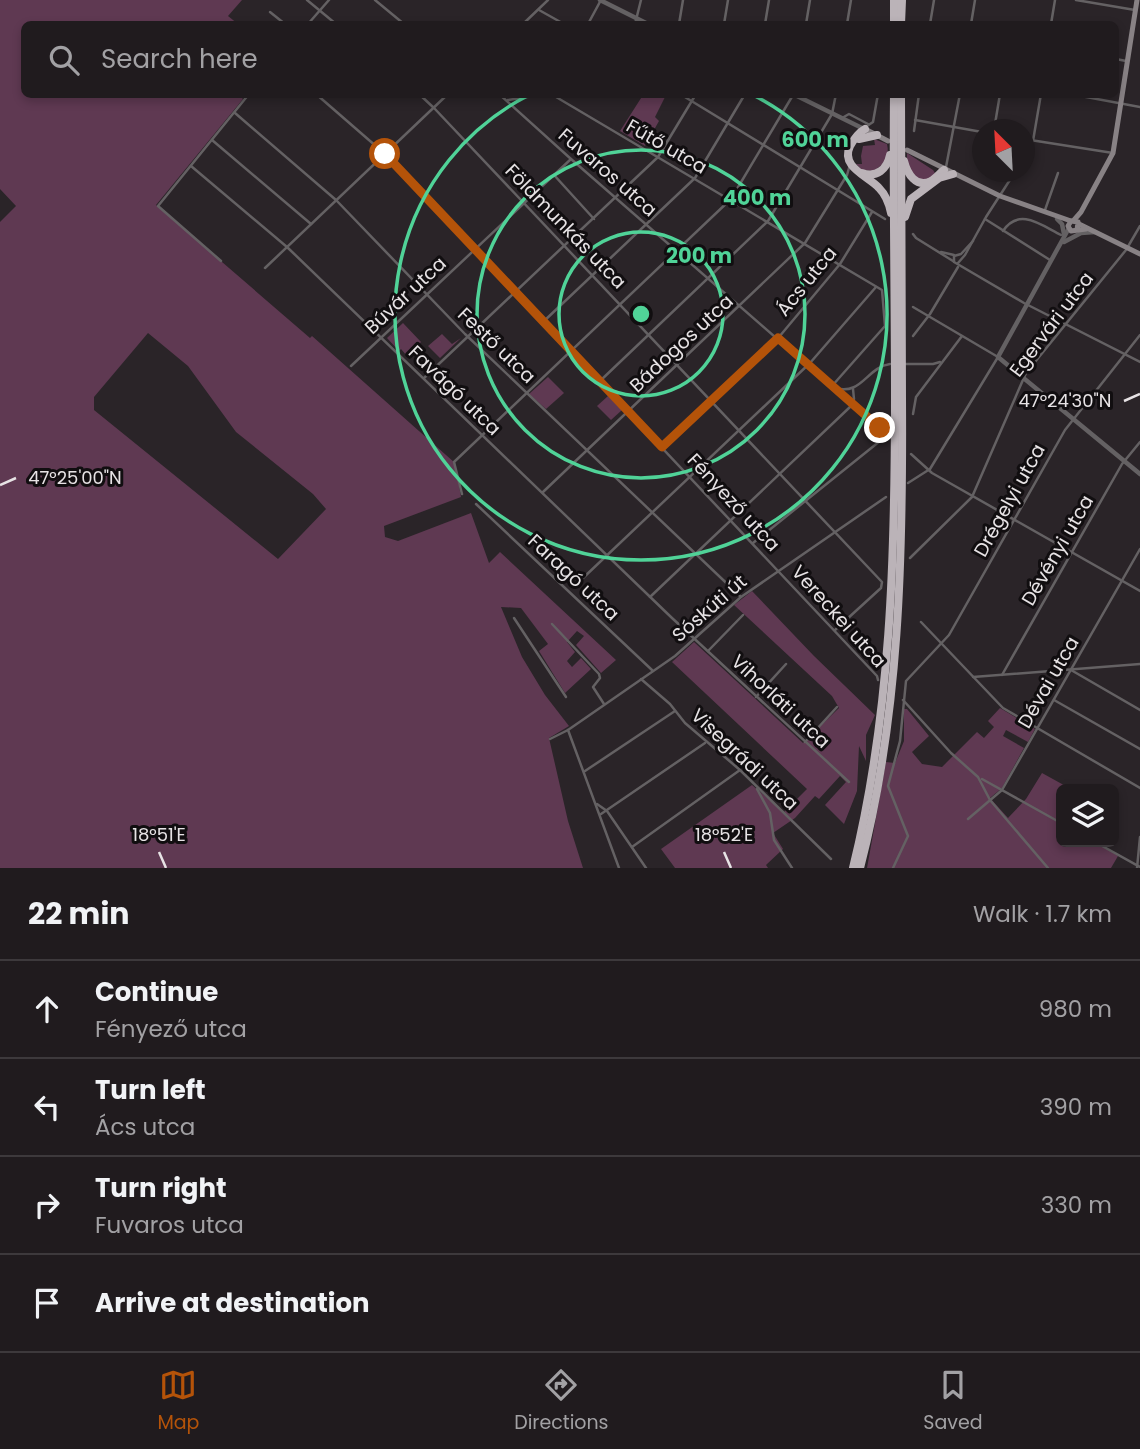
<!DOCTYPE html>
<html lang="en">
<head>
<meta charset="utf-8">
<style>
  body { margin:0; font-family:Poppins,sans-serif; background:#2d282b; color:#f1f3f6 }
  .controls { position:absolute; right:21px; bottom:21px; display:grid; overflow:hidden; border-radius:10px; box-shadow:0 4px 10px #0003 }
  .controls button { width:63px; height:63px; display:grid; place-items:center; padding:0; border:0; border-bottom:2px solid #3d393c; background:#201b1e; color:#f1f3f6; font:35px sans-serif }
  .compass { position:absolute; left:972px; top:119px; width:63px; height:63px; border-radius:50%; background:#201b1e; box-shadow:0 4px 10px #0003; rotate:336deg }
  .stop { position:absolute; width:21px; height:21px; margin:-16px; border:5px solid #b45309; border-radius:50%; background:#fff }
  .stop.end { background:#b45309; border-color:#fff; box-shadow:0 2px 7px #0008 }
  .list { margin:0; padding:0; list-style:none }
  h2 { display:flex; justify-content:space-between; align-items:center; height:91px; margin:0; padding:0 28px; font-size:30px }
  h2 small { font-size:23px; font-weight:400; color:#a2a1a4 }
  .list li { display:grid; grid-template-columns:46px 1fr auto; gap:21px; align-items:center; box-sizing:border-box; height:98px; padding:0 28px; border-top:2px solid #3d393c }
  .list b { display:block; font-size:26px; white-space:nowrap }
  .list p { margin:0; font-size:23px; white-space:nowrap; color:#a2a1a4 }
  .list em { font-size:23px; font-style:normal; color:#a2a1a4 }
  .icon { flex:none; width:38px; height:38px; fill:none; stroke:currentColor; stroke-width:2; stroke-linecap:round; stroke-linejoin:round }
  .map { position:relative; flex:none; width:1140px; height:868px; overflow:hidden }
  .search { position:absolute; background:#201b1e; box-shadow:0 4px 10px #0003; left:21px; right:21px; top:21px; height:77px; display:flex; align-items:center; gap:18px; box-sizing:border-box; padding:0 24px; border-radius:10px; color:#a2a1a4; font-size:26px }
  .sheet { height:483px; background:#201b1e }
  nav { display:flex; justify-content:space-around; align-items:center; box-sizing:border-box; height:98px; border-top:2px solid #3d393c; background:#201b1e; font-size:19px; color:#a2a1a4 }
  nav a { display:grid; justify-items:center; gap:4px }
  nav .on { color:#b45309 }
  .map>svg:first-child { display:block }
  .green { fill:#5f3952; fill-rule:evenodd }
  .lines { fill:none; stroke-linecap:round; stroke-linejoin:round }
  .minor { stroke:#646163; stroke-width:2.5 }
  .tertiary { stroke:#646163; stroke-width:4.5 }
  .secondary { stroke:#888285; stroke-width:5 }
  .motorway { stroke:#bbb3b8; stroke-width:8 }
  .route { stroke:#b45309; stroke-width:9 }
  .ticks { fill:none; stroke:#e7e3e5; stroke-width:2.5 }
  .ring { fill:none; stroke:#50d398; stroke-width:3.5 }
  .labels { text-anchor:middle; stroke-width:6; stroke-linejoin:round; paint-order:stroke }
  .street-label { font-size:19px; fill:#e7e3e5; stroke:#110e10 }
  .ticks-label { font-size:18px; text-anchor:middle; fill:#e7e3e5; stroke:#110e10; stroke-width:6; stroke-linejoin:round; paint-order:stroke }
  .centre { fill:#50d398; stroke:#110e10; stroke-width:3.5 }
  .ring-label { font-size:21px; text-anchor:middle; font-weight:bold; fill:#50d398; stroke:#110e10; stroke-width:6; stroke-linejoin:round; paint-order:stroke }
</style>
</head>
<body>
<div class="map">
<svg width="1140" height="868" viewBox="0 0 1140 868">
  <rect width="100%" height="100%" fill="#2a2428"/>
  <g class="green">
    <path d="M0,0H242L228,16L238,24H24V94H238L243,99L156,205L310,338L312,336L455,463L461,497L384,526L385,537L398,541L471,513L489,563L500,552L616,660L601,673L576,645L584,636L577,631L567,642L575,652L567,661L572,667L581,658L591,669L565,693L539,651L548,644L521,608L501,607L522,657L545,695L569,726L549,738L568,821L583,868H0V222L16,206L0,189ZM148,333L188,366L236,432L313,494L326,509L278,559L94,410V397Z"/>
    <polygon points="643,95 666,95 655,117 659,121 645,146 620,131"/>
    <path d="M874,139L887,144C890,157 884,164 874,171L862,170L856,164H862L861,156L863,146L875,145Z"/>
    <polygon points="907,153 933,170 935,173 931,180 915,179 907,163"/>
    <polygon points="403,323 421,342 407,356 401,349 399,351 387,338"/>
    <polygon points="442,334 452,344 461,338 440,358 428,346"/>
    <polygon points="548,377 564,393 546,409 529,394"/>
    <polygon points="608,396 622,410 611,420 597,406"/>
    <polygon points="752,591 814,656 875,715 866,735 866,761 859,746 857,791 844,824 825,805 846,782 840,776 819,799 815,796 795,818 773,833 783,849 766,865 768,868 675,868 661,849 752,785 784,812 807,789 672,662 694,642 803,743 839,708 832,696 734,605"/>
    <polygon points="1000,708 1035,729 1028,742 1006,730 1003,736 1024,748 1002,788 990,798 1008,818 1026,799 1042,773 1071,789 1061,789 1061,842 1100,842 1099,844 1118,856 1111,868 867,868 886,762 895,763 904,741 904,709 907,709 929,736 912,752 922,764 942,767 977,732 984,738 994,727 988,721"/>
  </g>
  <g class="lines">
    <g class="minor">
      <polyline points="307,0 336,24"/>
      <polyline points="375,0 404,24"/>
      <polyline points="1076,0 1135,10"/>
      <polyline points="539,10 564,24"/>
      <polyline points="270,12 285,24"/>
      <polyline points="308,24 329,0"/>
      <polyline points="523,24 548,0"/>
      <polyline points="588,24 601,0"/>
      <polyline points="635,24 641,0"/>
      <polyline points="679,24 683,0"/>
      <polyline points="724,24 728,0"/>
      <polyline points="765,24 769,0"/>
      <polyline points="806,24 810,0"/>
      <polyline points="847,24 851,0"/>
      <polyline points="930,24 934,0"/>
      <polyline points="971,24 975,0"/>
      <polyline points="1051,24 1055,0"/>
      <polyline points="1116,59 1126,61"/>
      <polyline points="316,94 385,154 877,676 878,680"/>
      <polyline points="419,94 434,108 882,582 881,588 835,630"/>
      <polyline points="499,94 571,159 884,432 885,437 753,543"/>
      <polyline points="551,94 882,290 885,326 832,386"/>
      <polyline points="680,94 885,219"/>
      <polyline points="1070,94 1140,107"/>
      <polyline points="508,100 546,94"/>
      <polyline points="235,113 336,200 465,334 741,597"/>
      <polyline points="842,118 849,114 868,124"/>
      <polyline points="915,120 982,132"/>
      <polyline points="867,126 873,122 878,94"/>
      <polyline points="994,130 1000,94"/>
      <polyline points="914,131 919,94"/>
      <polyline points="1024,139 1113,153"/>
      <polyline points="212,140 311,224"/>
      <polyline points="1024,155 1033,141 1041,94"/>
      <polyline points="191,166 287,247 672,618 849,782"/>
      <polyline points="946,167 960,94"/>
      <polyline points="554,175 594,219"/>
      <polyline points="1045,210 1058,173"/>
      <polyline points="985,219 1050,260"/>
      <path d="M1003,231C1019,207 1041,225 1061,235"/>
      <polyline points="913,234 916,238 953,261"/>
      <polyline points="973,241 961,254 954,256 954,262 1024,303 1140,362"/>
      <polyline points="941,252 954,255"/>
      <polyline points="221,261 158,206 249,94"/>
      <polyline points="958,263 965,255 986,217 1015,172"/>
      <polyline points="265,268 448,94"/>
      <polyline points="543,322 695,178 745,94"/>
      <polyline points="913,336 930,314 958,267"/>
      <polyline points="906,364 933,364 940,362"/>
      <polyline points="351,366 571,159"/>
      <polyline points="424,378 658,157 696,94"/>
      <polyline points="600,381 768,221 832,114 836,94"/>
      <path d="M835,388C862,396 867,367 890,364"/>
      <polyline points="913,414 916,397 962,336"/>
      <polyline points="663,446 779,337 840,264 872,212"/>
      <polyline points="911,454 932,473 1140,591"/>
      <polyline points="908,483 930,469 998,357 913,307"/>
      <polyline points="543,492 805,243 847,175 849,168"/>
      <polyline points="462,494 454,462 731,199 793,95"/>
      <polyline points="476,504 652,670"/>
      <polyline points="910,558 972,497 1026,373 1126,250 1140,226"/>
      <polyline points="583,578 810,363 876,287"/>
      <polyline points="650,597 850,407 854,399 853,389"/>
      <polyline points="514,618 566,697"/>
      <polyline points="921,622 1003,708 1140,788"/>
      <polyline points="552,624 599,674 600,678 593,687 604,704"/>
      <polyline points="708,651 743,615"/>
      <polyline points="1071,670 1140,710"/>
      <polyline points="1002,675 1122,464 1140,442"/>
      <polyline points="973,677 1140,664"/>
      <polyline points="641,679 670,704 685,723 740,770 831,859"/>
      <polyline points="756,697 786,664"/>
      <polyline points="903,700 951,753 978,777 990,800 1048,868"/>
      <polyline points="1054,700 1140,749"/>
      <polyline points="568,730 619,868"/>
      <polyline points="550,739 568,730 675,656 741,597 886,497"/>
      <polyline points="805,742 837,707"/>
      <polyline points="585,771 675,711"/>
      <polyline points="982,779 1061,823"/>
      <polyline points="757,789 770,813 774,840 792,868"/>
      <polyline points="597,804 607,811 646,868"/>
      <polyline points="601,814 705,743"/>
      <polyline points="968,819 1002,790 1140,549"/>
      <polyline points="1095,842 1140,867"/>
      <polyline points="632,847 740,770"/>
      <polyline points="893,868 908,836 888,786 900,741 906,681 949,635 1065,430 1140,335"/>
      <polyline points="1137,868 1140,837"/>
    </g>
    <g class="tertiary">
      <polyline points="600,0 648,24"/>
      <polyline points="793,94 864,129"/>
      <polyline points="1057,219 1062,224 1064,234"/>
      <polyline points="1069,228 998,357 1140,474"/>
      <polyline points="1064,242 1081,233 1095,232"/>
    </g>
    <g class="secondary">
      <polyline points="865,129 888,141"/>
      <polyline points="907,150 1000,196 1071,221"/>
      <polyline points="1074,220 1081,212 1113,153 1137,0"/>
      <polyline points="1079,224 1140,254"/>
      <polyline points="1077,230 1078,222 1071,221 1068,226 1071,231 1086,229"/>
    </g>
    <g class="motorway">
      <polyline points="894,24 894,0"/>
      <polyline points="901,24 902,0"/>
      <path d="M865,129C858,133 854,139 850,146C840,167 868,176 879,188C886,195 889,203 891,213"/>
      <polyline points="859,139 877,135"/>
      <path d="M904,161C907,173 916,189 931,181C936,178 940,173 944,170"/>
      <path d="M862,173C877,178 887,169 890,155"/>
      <polyline points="905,217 911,199 939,178 953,174"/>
      <path d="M853,868C891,714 895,556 895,398C895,297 893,196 894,94"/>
      <path d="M860,868C900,715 903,555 902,398C902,297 901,196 901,94"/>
    </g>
  </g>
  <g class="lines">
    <polyline class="route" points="385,154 662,447 778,338 880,428"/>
  </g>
  <path class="ticks" d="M1124,401L1140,394M0,485L16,478M159,852L166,868M724,852L731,868"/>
  <g class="ring">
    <circle cx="641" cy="314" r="82"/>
    <circle cx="641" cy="314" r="164"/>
    <path d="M753 95A246 246 0 1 1 529 95"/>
  </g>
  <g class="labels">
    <g class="street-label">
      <text transform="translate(667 146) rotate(30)" y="7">Fűtő utca</text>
      <text transform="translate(608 172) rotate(41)" y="7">Fuvaros utca</text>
      <text transform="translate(566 226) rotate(46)" y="7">Földmunkás utca</text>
      <text transform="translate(806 281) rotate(-51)" y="7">Ács utca</text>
      <text transform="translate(405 295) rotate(-43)" y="7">Búvár utca</text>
      <text transform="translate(1051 324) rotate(-53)" y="7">Egervári utca</text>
      <text transform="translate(681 343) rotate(-43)" y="7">Bádogos utca</text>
      <text transform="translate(497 345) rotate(44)" y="7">Festő utca</text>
      <text transform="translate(455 390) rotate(44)" y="7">Favágó utca</text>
      <text transform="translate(1009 500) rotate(-61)" y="7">Drégelyi utca</text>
      <text transform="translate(734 502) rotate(47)" y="7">Fényező utca</text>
      <text transform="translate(1057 550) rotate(-60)" y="7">Dévényi utca</text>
      <text transform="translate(574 577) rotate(43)" y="7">Faragó utca</text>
      <text transform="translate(709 608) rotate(-41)" y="7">Sóskúti út</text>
      <text transform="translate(839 616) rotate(48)" y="7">Vereckei utca</text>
      <text transform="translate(1048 682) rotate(-60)" y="7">Dévai utca</text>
      <text transform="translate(781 701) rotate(43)" y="7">Vihorláti utca</text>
      <text transform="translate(745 759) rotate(43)" y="7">Visegrádi utca</text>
    </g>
  </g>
  <g class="ticks-label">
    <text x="1065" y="407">47°24'30"N</text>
    <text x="75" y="484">47°25'00"N</text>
    <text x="159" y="841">18°51'E</text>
    <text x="724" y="841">18°52'E</text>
  </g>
  <circle cx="641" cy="314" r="10" class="centre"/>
  <g class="ring-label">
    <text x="815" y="147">600 m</text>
    <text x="757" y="205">400 m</text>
    <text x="699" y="263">200 m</text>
  </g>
</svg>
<div class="controls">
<button><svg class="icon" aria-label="layers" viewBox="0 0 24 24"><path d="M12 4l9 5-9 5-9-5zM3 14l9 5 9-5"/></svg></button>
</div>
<svg class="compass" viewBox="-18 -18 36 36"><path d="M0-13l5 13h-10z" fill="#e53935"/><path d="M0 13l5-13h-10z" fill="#a2a1a4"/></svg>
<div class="stop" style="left:385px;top:154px"></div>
<div class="stop end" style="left:880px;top:428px"></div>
<div class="search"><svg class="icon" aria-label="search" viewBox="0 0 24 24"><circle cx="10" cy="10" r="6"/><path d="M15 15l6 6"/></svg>Search here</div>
</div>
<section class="sheet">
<h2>22 min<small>Walk · 1.7 km</small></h2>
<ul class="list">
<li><svg class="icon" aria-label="ahead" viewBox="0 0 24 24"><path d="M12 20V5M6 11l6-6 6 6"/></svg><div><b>Continue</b><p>Fényező utca</p></div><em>980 m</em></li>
<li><svg class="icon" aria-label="left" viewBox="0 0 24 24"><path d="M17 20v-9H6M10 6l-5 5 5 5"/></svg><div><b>Turn left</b><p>Ács utca</p></div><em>390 m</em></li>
<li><svg class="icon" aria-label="right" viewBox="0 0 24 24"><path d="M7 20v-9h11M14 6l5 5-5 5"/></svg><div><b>Turn right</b><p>Fuvaros utca</p></div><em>330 m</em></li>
<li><svg class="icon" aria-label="arrive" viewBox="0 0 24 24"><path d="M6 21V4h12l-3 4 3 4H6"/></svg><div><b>Arrive at destination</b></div></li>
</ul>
</section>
<nav>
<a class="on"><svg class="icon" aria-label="map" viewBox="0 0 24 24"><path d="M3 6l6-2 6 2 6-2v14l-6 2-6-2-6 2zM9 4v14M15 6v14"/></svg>Map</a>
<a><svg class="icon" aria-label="directions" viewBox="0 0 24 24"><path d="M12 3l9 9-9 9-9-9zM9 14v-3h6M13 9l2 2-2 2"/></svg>Directions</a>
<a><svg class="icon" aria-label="saved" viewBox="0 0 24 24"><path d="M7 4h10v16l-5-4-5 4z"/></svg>Saved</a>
</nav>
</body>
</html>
